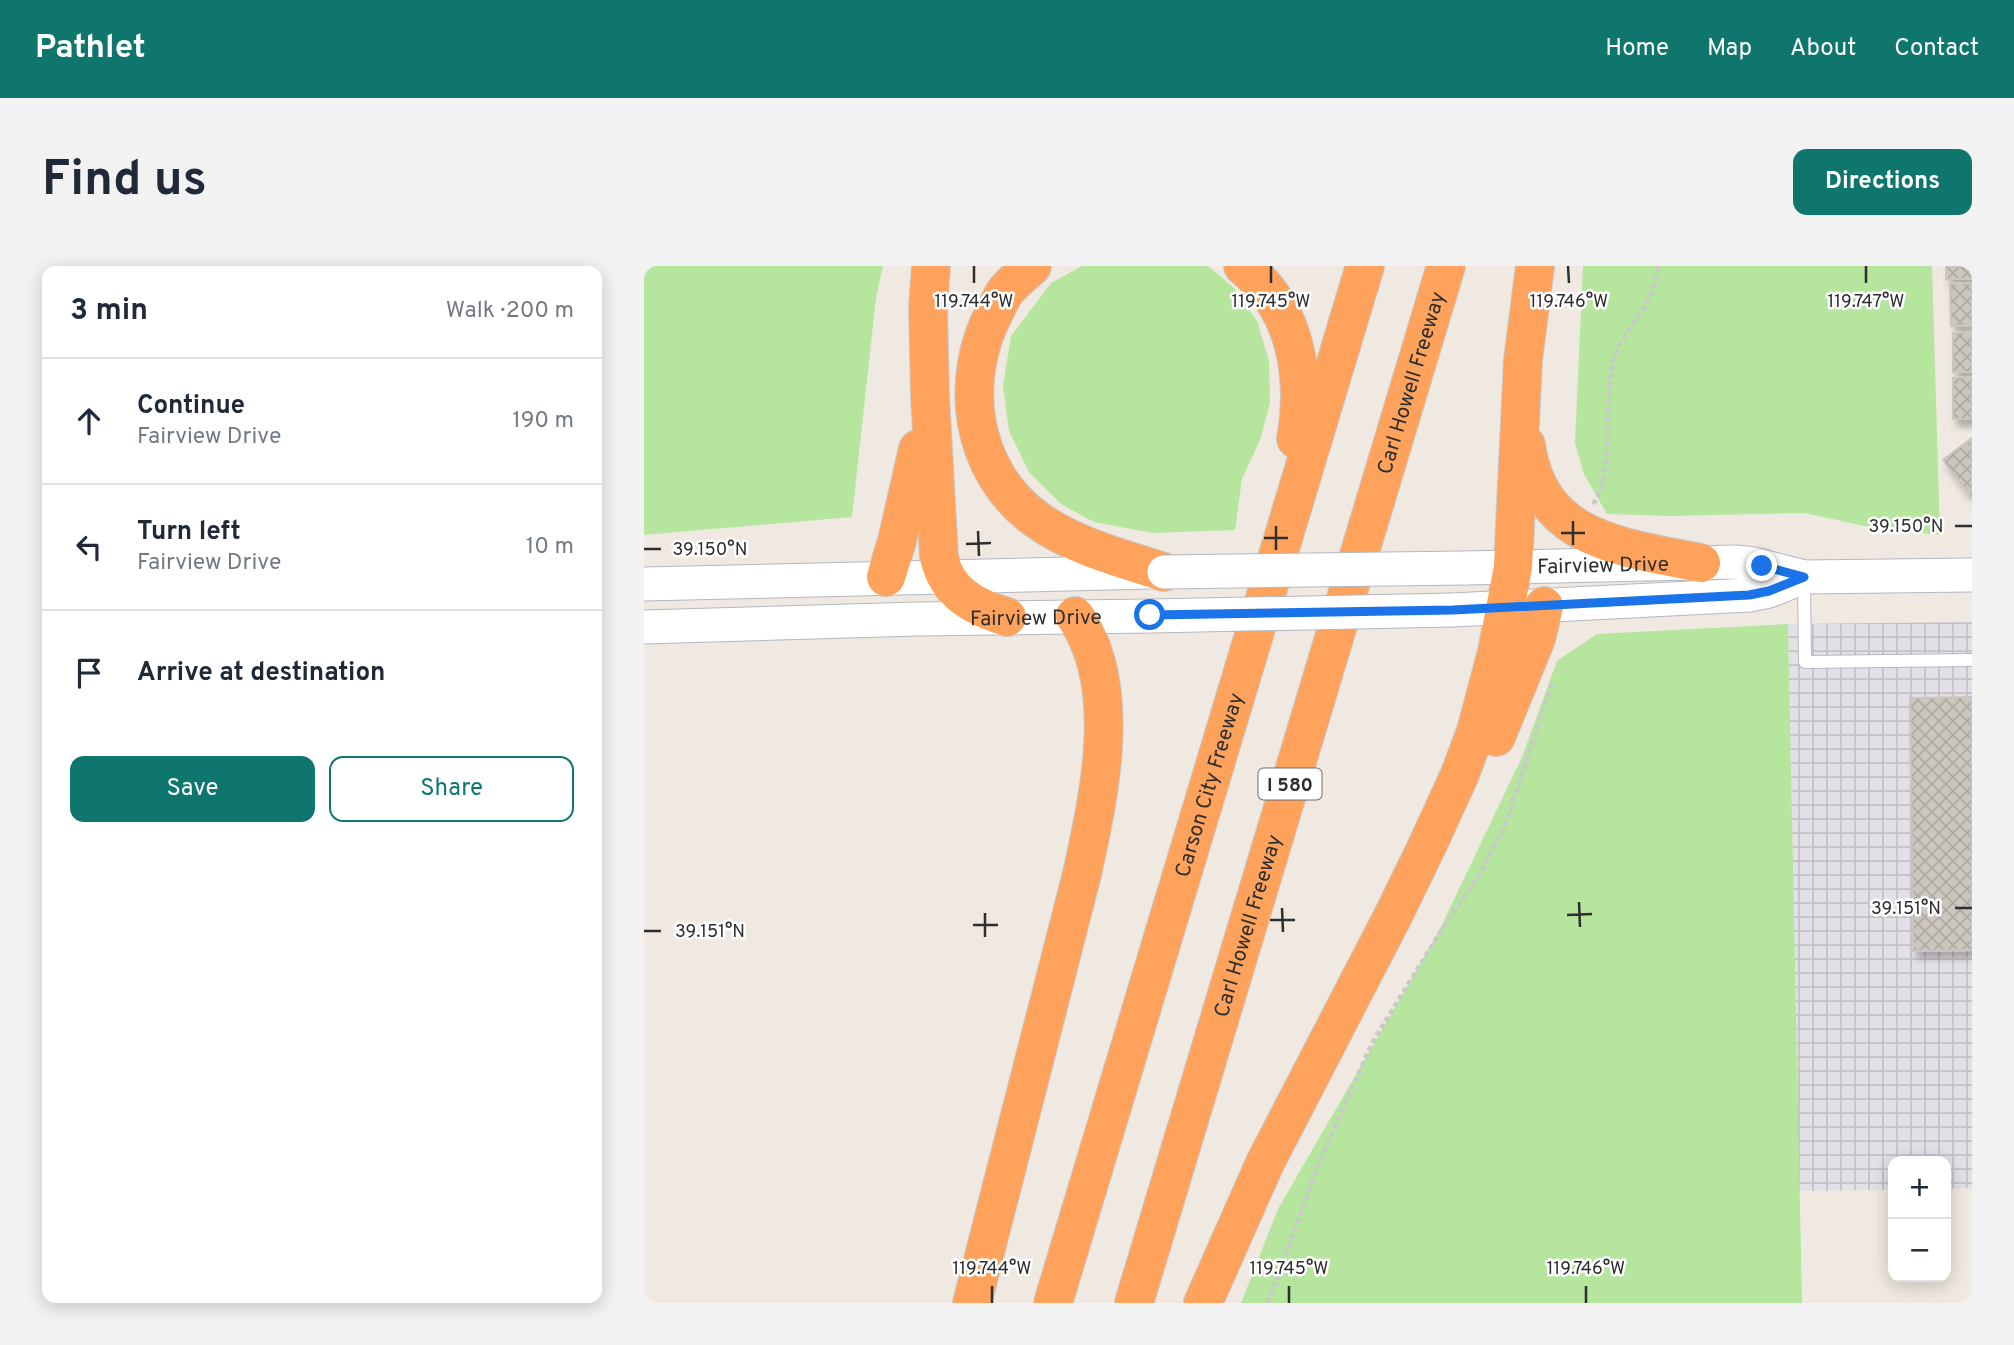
<!DOCTYPE html>
<html lang="en">
<head>
<meta charset="utf-8">
<style>
  body { margin:0; font-family:Overpass,sans-serif; background:#f2f2f3; color:#1f2937 }
  .controls { position:absolute; right:21px; bottom:21px; display:grid; overflow:hidden; border-radius:14px; box-shadow:0 4px 18px #0003 }
  .controls button { width:63px; height:63px; display:grid; place-items:center; padding:0; border:0; border-bottom:2px solid #e0e1e3; background:#fff; color:#1f2937; font:35px sans-serif }
  .stop { position:absolute; width:21px; height:21px; margin:-16px; border:5px solid #1a73e8; border-radius:50%; background:#fff }
  .stop.end { background:#1a73e8; border-color:#fff; box-shadow:0 2px 7px #0008 }
  .list { margin:0; padding:0; list-style:none }
  h2 { display:flex; justify-content:space-between; align-items:center; height:91px; margin:0; padding:0 28px; font-size:30px }
  h2 small { font-size:23px; font-weight:400; color:#747a83 }
  .list li { display:grid; grid-template-columns:46px 1fr auto; gap:21px; align-items:center; box-sizing:border-box; height:126px; padding:0 28px; border-top:2px solid #e0e1e3 }
  .list b { display:block; font-size:26px; white-space:nowrap }
  .list p { margin:0; font-size:23px; white-space:nowrap; color:#747a83 }
  .list em { font-size:23px; font-style:normal; color:#747a83 }
  .actions { display:flex; gap:14px; padding:21px 28px }
  .actions a { flex:1; padding:16px 0; border:2px solid #0f766e; border-radius:14px; text-align:center; font-size:24px; color:#0f766e }
  .actions .main { background:#0f766e; color:#fff }
  .icon { flex:none; width:38px; height:38px; fill:none; stroke:currentColor; stroke-width:2; stroke-linecap:round; stroke-linejoin:round }
  .map { position:relative; flex:none; width:1328px; height:1037px; overflow:hidden; border-radius:14px }
  header { display:flex; align-items:center; gap:42px; box-sizing:border-box; height:98px; padding:0 35px; background:#0f766e; color:#fff }
  header strong { font-size:33px }
  nav { display:flex; gap:38px; margin-inline-start:auto; font-size:24px }
  .intro { display:flex; align-items:center; justify-content:space-between; box-sizing:border-box; height:168px; padding:0 42px }
  h1 { margin:0; font-size:49px }
  .button { padding:18px 32px; border-radius:14px; background:#0f766e; color:#fff; font-size:24px; font-weight:700 }
  main { display:flex; gap:42px; padding:0 42px }
  aside { flex:1; background:#fff; border-radius:14px; box-shadow:0 4px 18px #0003 }
  .map>svg:first-child { display:block }
  .industrial { fill:url(#industrial-grid) }
  .grass { fill:#b6e59e }
  .building { fill:url(#building-cross-hatch); stroke:#cbc5ba; stroke-width:2; filter:url(#shadow) }
  .lines { fill:none; stroke-linecap:round; stroke-linejoin:round }
  .service-casing { stroke:#b4b7c1; stroke-width:14 }
  .secondary-casing { stroke:#b4b7c1; stroke-width:35 }
  .motorway-casing { stroke:#c9c9c9; stroke-width:40 }
  .path { stroke:#c9c9c9; stroke-width:4.5; stroke-dasharray:5 3.5; stroke-linecap:butt }
  .service { stroke:#fff; stroke-width:12 }
  .secondary { stroke:#fff; stroke-width:33 }
  .motorway { stroke:#ffa35c; stroke-width:38 }
  .secondary-bridge-casing { stroke:#b4b7c1; stroke-width:35; stroke-linecap:butt }
  .secondary-bridge { stroke:#fff; stroke-width:33 }
  .route { stroke:#1a73e8; stroke-width:9 }
  .ticks { fill:none; stroke:#2e2e2e; stroke-width:2.5 }
  .labels { text-anchor:middle; stroke-width:5; stroke-linejoin:round; paint-order:stroke }
  .shield { fill:#fff; stroke:#6d6d6d; stroke-width:2 }
  .shield-label { font-size:19px; font-weight:bold; fill:#2e2e2e }
  .street-label { font-size:21px; fill:#2e2e2e; stroke:#fff }
  .ticks-label { font-size:18px; text-anchor:middle; fill:#2e2e2e; stroke:#fff; stroke-width:5; stroke-linejoin:round; paint-order:stroke }
</style>
</head>
<body>
<header>
<strong>Pathlet</strong>
<nav><a>Home</a><a>Map</a><a>About</a><a>Contact</a></nav>
</header>
<div class="intro"><h1>Find us</h1><a class="button">Directions</a></div>
<main>
<aside>
<h2>3 min<small>Walk · 200 m</small></h2>
<ul class="list">
<li><svg class="icon" aria-label="ahead" viewBox="0 0 24 24"><path d="M12 20V5M6 11l6-6 6 6"/></svg><div><b>Continue</b><p>Fairview Drive</p></div><em>190 m</em></li>
<li><svg class="icon" aria-label="left" viewBox="0 0 24 24"><path d="M17 20v-9H6M10 6l-5 5 5 5"/></svg><div><b>Turn left</b><p>Fairview Drive</p></div><em>10 m</em></li>
<li><svg class="icon" aria-label="arrive" viewBox="0 0 24 24"><path d="M6 21V4h12l-3 4 3 4H6"/></svg><div><b>Arrive at destination</b></div></li>
</ul>
<div class="actions"><a class="main">Save</a><a>Share</a></div>
</aside>
<div class="map">
<svg width="1328" height="1037" viewBox="0 0 1328 1037">
  <defs>
    <pattern id="industrial-grid" width="8" height="8" patternUnits="userSpaceOnUse" patternTransform="scale(1.75)"><rect width="8" height="8" fill="#e3e1e8"/><path d="M0 4h8M4 0v8" fill="none" stroke="#c3c1c7"/></pattern>
    <pattern id="building-cross-hatch" width="8" height="8" patternUnits="userSpaceOnUse" patternTransform="scale(1.75)"><rect width="8" height="8" fill="#cbc7bf"/><path d="M0 0l8 8M0 8l8-8" fill="none" stroke="#afaba4"/></pattern>
    <filter id="shadow"><feDropShadow dx="4.5" dy="7" stdDeviation="3.5" flood-color="#0004"/></filter>
  </defs>
  <rect width="100%" height="100%" fill="#efe9e1"/>
  <polygon class="industrial" points="1328,356 1328,922 1302,923 1302,895 1249,895 1249,924 1155,925 1144,358"/>
  <g class="grass">
    <polygon points="0,0 239,0 232,32 208,251 0,269"/>
    <polygon points="438,0 564,0 590,22 613,55 625,95 626,137 616,174 598,213 591,264 509,267 450,256 417,238 385,206 365,165 359,120 367,70 407,17"/>
    <polygon points="939,0 1288,0 1296,269 1225,261 1161,247 1025,250 963,248 940,208 931,177"/>
    <polygon points="1144,358 1158,1037 597,1037 634,943 794,667 878,491 913,395 953,368"/>
  </g>
  <g class="building">
    <rect x="1302" y="0" width="26" height="13"/>
    <polygon points="1328,17 1328,59 1307,60 1306,18"/>
    <polygon points="1328,66 1328,106 1309,106 1309,67"/>
    <polygon points="1328,111 1328,153 1309,153 1309,112"/>
    <polygon points="1328,172 1328,224 1324,227 1299,194"/>
    <polygon points="1328,431 1328,684 1269,685 1266,432"/>
  </g>
  <g class="lines">
    <defs>
      <polyline id="service" points="1160,315 1161,396 1328,394"/>
      <g id="secondary">
        <path id="s1" d="M821,302L1091,296L1110,298L1160,311L1328,309"/>
        <polyline points="0,318 507,306"/>
        <polyline points="809,344 1105,329 1125,325 1160,311"/>
        <path id="s2" d="M0,361L273,353L507,350"/>
      </g>
      <g id="motorway">
        <path d="M287,0L284,41L286,130L295,291C303,327 330,341 363,351"/>
        <path d="M388,0C379,8 368,17 361,26C357,32 354,39 351,45C314,114 326,205 392,253C429,280 477,292 520,306"/>
        <path d="M599,0C652,42 663,110 652,173"/>
        <path d="M882,179C896,276 979,281 1057,297"/>
        <polyline points="242,311 253,275 274,183"/>
        <polyline points="852,471 892,373 900,340"/>
        <path d="M328,1037L438,608C455,530 480,420 431,350"/>
        <path id="s3" d="M409,1037L721,0"/>
        <path id="s4" d="M490,1037L802,0"/>
        <polyline points="559,1037 621,897 750,648 784,578 816,508 832,465 853,386 869,301 879,94 891,0"/>
      </g>
    </defs>
    <use href="#service" class="service-casing"/>
    <use href="#secondary" class="secondary-casing"/>
    <use href="#motorway" class="motorway-casing"/>
    <g class="path">
      <path d="M949,238C969,213 961,132 969,96C977,62 1012,41 1014,0"/>
      <polyline points="624,1037 676,895 728,777 795,668 836,608 861,560 908,417"/>
    </g>
    <use href="#service" class="service"/>
    <use href="#secondary" class="secondary"/>
    <use href="#motorway" class="motorway"/>
    <defs>
      <g id="secondary-bridge">
        <polyline points="520,306 821,302"/>
        <polyline points="507,350 809,344"/>
      </g>
    </defs>
    <use href="#secondary-bridge" class="secondary-bridge-casing"/>
    <use href="#secondary-bridge" class="secondary-bridge"/>
  </g>
  <g class="lines">
    <polyline class="route" points="506,349 809,344 1105,329 1125,325 1160,311 1118,300"/>
  </g>
  <path class="ticks" d="M330,0V17M627,0V17M924,0L925,17M1222,0V17M929,255V279M632,260V284M1311,260H1328M334,265L335,290M917,267H941M620,272H644M322,278L347,277M0,283H17M935,636L936,661M638,642L639,666M1311,642H1328M341,647V671M923,649L948,648M626,654H651M329,659H354M0,665H17M348,1020V1037M645,1020V1037M942,1020V1037"/>
  <g class="labels">
    <rect class="shield" x="614.5" y="502.5" width="63" height="31" rx="5"/>
    <g class="shield-label">
      <text x="646" y="525">I 580</text>
    </g>
    <g class="street-label">
      <text dy="7" stroke="none"><textPath href="#s4" startOffset="961">Carl Howell Freeway</textPath></text>
      <text dy="7" stroke="none"><textPath href="#s1" startOffset="138">Fairview Drive</textPath></text>
      <text dy="7" stroke="none"><textPath href="#s2" startOffset="392">Fairview Drive</textPath></text>
      <text dy="7" stroke="none"><textPath href="#s3" startOffset="541">Carson City Freeway</textPath></text>
      <text dy="7" stroke="none"><textPath href="#s4" startOffset="394">Carl Howell Freeway</textPath></text>
    </g>
  </g>
  <g class="ticks-label">
    <text x="330" y="41">119.744°W</text>
    <text x="627" y="41">119.745°W</text>
    <text x="925" y="41">119.746°W</text>
    <text x="1222" y="41">119.747°W</text>
    <text x="1262" y="266">39.150°N</text>
    <text x="66" y="289">39.150°N</text>
    <text x="1262" y="648">39.151°N</text>
    <text x="66" y="671">39.151°N</text>
    <text x="348" y="1008">119.744°W</text>
    <text x="645" y="1008">119.745°W</text>
    <text x="942" y="1008">119.746°W</text>
  </g>
</svg>
<div class="controls">
<button>+</button>
<button>−</button>
</div>
<div class="stop" style="left:506px;top:349px"></div>
<div class="stop end" style="left:1118px;top:300px"></div>
</div>
</main>
</body>
</html>
